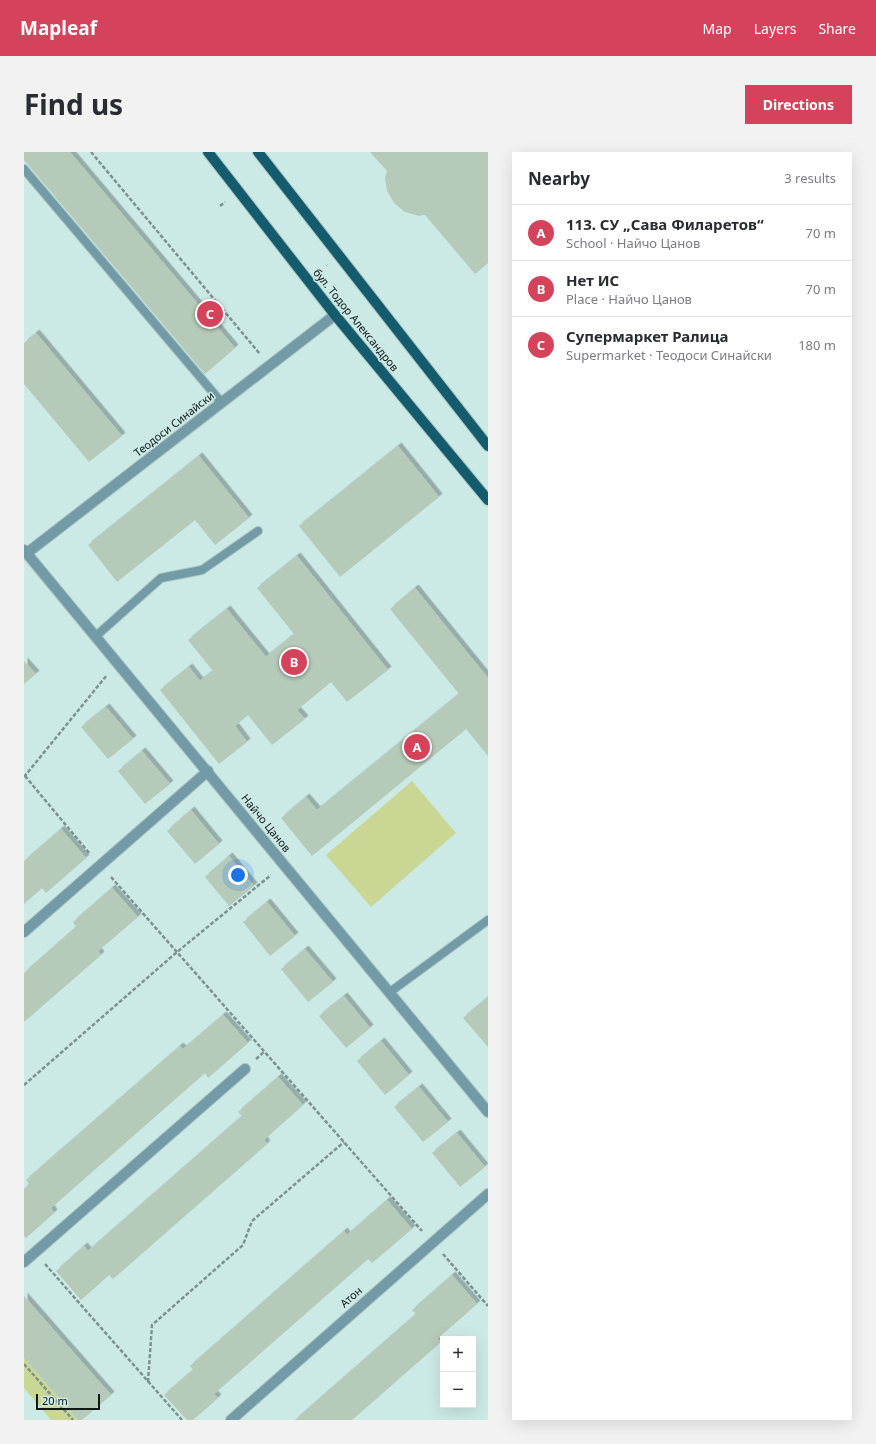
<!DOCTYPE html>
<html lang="en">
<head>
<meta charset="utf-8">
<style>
  body { margin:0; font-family:"Noto Sans",sans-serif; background:#f2f2f3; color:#2b2b33 }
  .controls { position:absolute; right:12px; bottom:12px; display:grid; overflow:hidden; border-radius:0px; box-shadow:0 4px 16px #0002 }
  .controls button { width:36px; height:36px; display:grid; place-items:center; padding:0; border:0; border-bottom:1px solid #e1e1e2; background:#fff; color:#2b2b33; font:20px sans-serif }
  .scale { position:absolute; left:12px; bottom:10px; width:64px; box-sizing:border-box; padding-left:4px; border:2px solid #0e1817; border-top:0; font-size:11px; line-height:14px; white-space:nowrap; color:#0e1817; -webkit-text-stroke:3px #cceae5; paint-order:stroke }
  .you { position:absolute; left:214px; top:723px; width:14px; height:14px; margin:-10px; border:3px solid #fff; border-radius:50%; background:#1a73e8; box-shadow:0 0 0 6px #1a73e833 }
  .badge { display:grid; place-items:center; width:26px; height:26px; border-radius:50%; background:#d4435b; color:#fff; font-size:13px; font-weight:700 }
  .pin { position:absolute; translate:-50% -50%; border:2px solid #fff; box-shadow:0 1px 4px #0006 }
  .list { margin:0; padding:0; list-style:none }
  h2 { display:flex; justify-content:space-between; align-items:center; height:52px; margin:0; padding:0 16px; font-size:17px }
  h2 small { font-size:13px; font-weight:400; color:#7c7c81 }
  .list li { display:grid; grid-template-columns:26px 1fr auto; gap:12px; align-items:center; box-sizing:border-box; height:56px; padding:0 16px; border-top:1px solid #e1e1e2 }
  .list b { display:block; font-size:15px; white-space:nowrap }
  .list p { margin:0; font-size:13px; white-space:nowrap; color:#7c7c81 }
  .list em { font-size:13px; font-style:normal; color:#7c7c81 }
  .map { position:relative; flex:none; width:464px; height:1268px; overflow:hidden; border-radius:0px }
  header { display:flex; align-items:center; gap:24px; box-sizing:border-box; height:56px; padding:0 20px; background:#d4435b; color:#fff }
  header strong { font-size:19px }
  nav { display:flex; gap:22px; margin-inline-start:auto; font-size:14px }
  .intro { display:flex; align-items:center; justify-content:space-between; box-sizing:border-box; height:96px; padding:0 24px }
  h1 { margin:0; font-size:28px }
  .button { padding:10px 18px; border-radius:0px; background:#d4435b; color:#fff; font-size:14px; font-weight:700 }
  main { display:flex; gap:24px; padding:0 24px }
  aside { flex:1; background:#fff; border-radius:0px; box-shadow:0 4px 16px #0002 }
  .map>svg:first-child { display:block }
  .green { fill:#cad794 }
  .building { fill:#b6cab9; filter:url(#shadow) }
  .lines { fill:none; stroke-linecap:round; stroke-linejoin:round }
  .service-casing { stroke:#aac4c0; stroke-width:10 }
  .minor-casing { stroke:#aac4c0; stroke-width:12 }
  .primary-casing { stroke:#aac4c0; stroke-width:12 }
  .path { stroke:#7c928f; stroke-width:2.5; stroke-dasharray:4 2; stroke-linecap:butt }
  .service { stroke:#729aa7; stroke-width:8 }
  .minor { stroke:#729aa7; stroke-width:10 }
  .primary { stroke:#135b6d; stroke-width:10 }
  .labels { text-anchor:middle; stroke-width:3; stroke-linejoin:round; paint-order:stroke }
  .street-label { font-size:11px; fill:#0e1817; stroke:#cceae5 }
</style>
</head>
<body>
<header>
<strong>Mapleaf</strong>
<nav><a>Map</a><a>Layers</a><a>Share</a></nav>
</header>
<div class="intro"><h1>Find us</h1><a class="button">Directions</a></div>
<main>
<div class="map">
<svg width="464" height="1268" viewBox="0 0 464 1268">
  <defs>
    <filter id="shadow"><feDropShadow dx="3.5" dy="-3.5" stdDeviation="0" flood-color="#0004"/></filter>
  </defs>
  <rect width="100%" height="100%" fill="#cceae5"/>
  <g class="green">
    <polygon points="388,629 432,681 347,755 302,703"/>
    <polygon points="0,1206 54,1268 27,1268 0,1236"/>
  </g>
  <g class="building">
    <polygon points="0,0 46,0 211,196 181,222 0,8"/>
    <polygon points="346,0 464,0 464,111 451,122 401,63 395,64 381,60 370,51 363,39 361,26 363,19"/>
    <polygon points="12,181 98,284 65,310 0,232 0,191"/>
    <polygon points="374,294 415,345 316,425 275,374"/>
    <polygon points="175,304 225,366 191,393 171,368 93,430 64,393"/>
    <polygon points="273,404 364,518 323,550 307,530 273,558 281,567 248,593 224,563 211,574 223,590 195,612 136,538 165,515 176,529 189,519 164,488 203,457 242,505 270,482 233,436"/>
    <polygon points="391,436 464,526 464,604 442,577 288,704 257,666 282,645 293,658 435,542 366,457"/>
    <polygon points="0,509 12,522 0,532"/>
    <polygon points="82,555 109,587 84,607 57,575"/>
    <polygon points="118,599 146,632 121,652 94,619"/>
    <polygon points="167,658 195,692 171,712 143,679"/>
    <polygon points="37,677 62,706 22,741 18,736 0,752 0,709"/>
    <polygon points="205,704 230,734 205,754 181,725"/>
    <polygon points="88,736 114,765 74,799 77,803 0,870 0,821 52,775 49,770"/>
    <polygon points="243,750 271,784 246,804 219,770"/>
    <polygon points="281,797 309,830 284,850 257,817"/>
    <polygon points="320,844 346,876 322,896 295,864"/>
    <polygon points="464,845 464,895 439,866"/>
    <polygon points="199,863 224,891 184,926 181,921 27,1056 30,1061 2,1086 0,1084 0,1037 5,1032 2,1028 156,894 159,897"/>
    <polygon points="357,889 385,923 361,943 333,909"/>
    <polygon points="254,925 279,953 240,988 243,992 89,1127 85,1123 57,1148 32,1119 60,1094 64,1099 218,964 214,960"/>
    <polygon points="395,935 424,970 399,990 370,955"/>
    <polygon points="433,981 461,1015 436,1035 408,1001"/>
    <polygon points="363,1048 388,1077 348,1111 344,1107 190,1242 194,1246 169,1268 163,1268 140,1243 169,1218 166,1214 320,1079 323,1083"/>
    <polygon points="428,1123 453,1152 413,1187 417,1190 328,1268 271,1268 392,1162 388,1158"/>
    <polygon points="0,1144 87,1243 58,1268 54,1268 0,1206"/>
  </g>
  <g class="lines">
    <defs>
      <g id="service">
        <polyline points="0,17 198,251"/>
        <polyline points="72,484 137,426 178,418 234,379"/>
        <polyline points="366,840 464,768"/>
      </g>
      <g id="minor">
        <polyline points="0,398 464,960"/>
        <polyline points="3,401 311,163"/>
        <polyline points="0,780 184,619"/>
        <polyline points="0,1110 221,917"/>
        <polyline points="207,1268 464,1042"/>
      </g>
      <g id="primary">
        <polyline points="184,0 311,163 464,348"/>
        <polyline points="234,0 464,294"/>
      </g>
    </defs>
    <use href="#service" class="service-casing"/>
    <use href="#minor" class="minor-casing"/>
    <use href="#primary" class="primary-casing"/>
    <g class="path">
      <polyline points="67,0 236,202"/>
      <polyline points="196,54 201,50"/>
      <polyline points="1,624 66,702"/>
      <polyline points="0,625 83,523"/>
      <polyline points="87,725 398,1079"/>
      <polyline points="232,907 240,900"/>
      <polyline points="0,933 153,800 247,723"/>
      <polyline points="419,1102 464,1154"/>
      <polyline points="21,1112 158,1268"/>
      <polyline points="0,1212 49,1268"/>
      <polyline points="124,1230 128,1173 219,1093 228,1069 320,990"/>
    </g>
    <use href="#service" class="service"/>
    <use href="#minor" class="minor"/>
    <use href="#primary" class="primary"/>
  </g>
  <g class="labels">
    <g class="street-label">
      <text transform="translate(332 168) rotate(51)" y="4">бул. Тодор Александров</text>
      <text transform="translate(150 272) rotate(-38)" y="4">Теодоси Синайски</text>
      <text transform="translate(242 671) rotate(51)" y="4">Найчо Цанов</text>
      <text transform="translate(327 1145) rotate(-42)" y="4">Атон</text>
    </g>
  </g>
</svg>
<div class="controls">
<button>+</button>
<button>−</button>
</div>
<div class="scale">20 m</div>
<div class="you"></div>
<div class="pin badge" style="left:393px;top:595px">A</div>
<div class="pin badge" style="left:270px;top:510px">B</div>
<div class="pin badge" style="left:186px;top:162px">C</div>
</div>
<aside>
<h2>Nearby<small>3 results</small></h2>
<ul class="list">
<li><span class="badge">A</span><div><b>113. СУ „Сава Филаретов“</b><p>School · Найчо Цанов</p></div><em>70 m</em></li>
<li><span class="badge">B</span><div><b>Нет ИС</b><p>Place · Найчо Цанов</p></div><em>70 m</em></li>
<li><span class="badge">C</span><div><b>Супермаркет Ралица</b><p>Supermarket · Теодоси Синайски</p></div><em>180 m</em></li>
</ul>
</aside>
</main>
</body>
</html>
